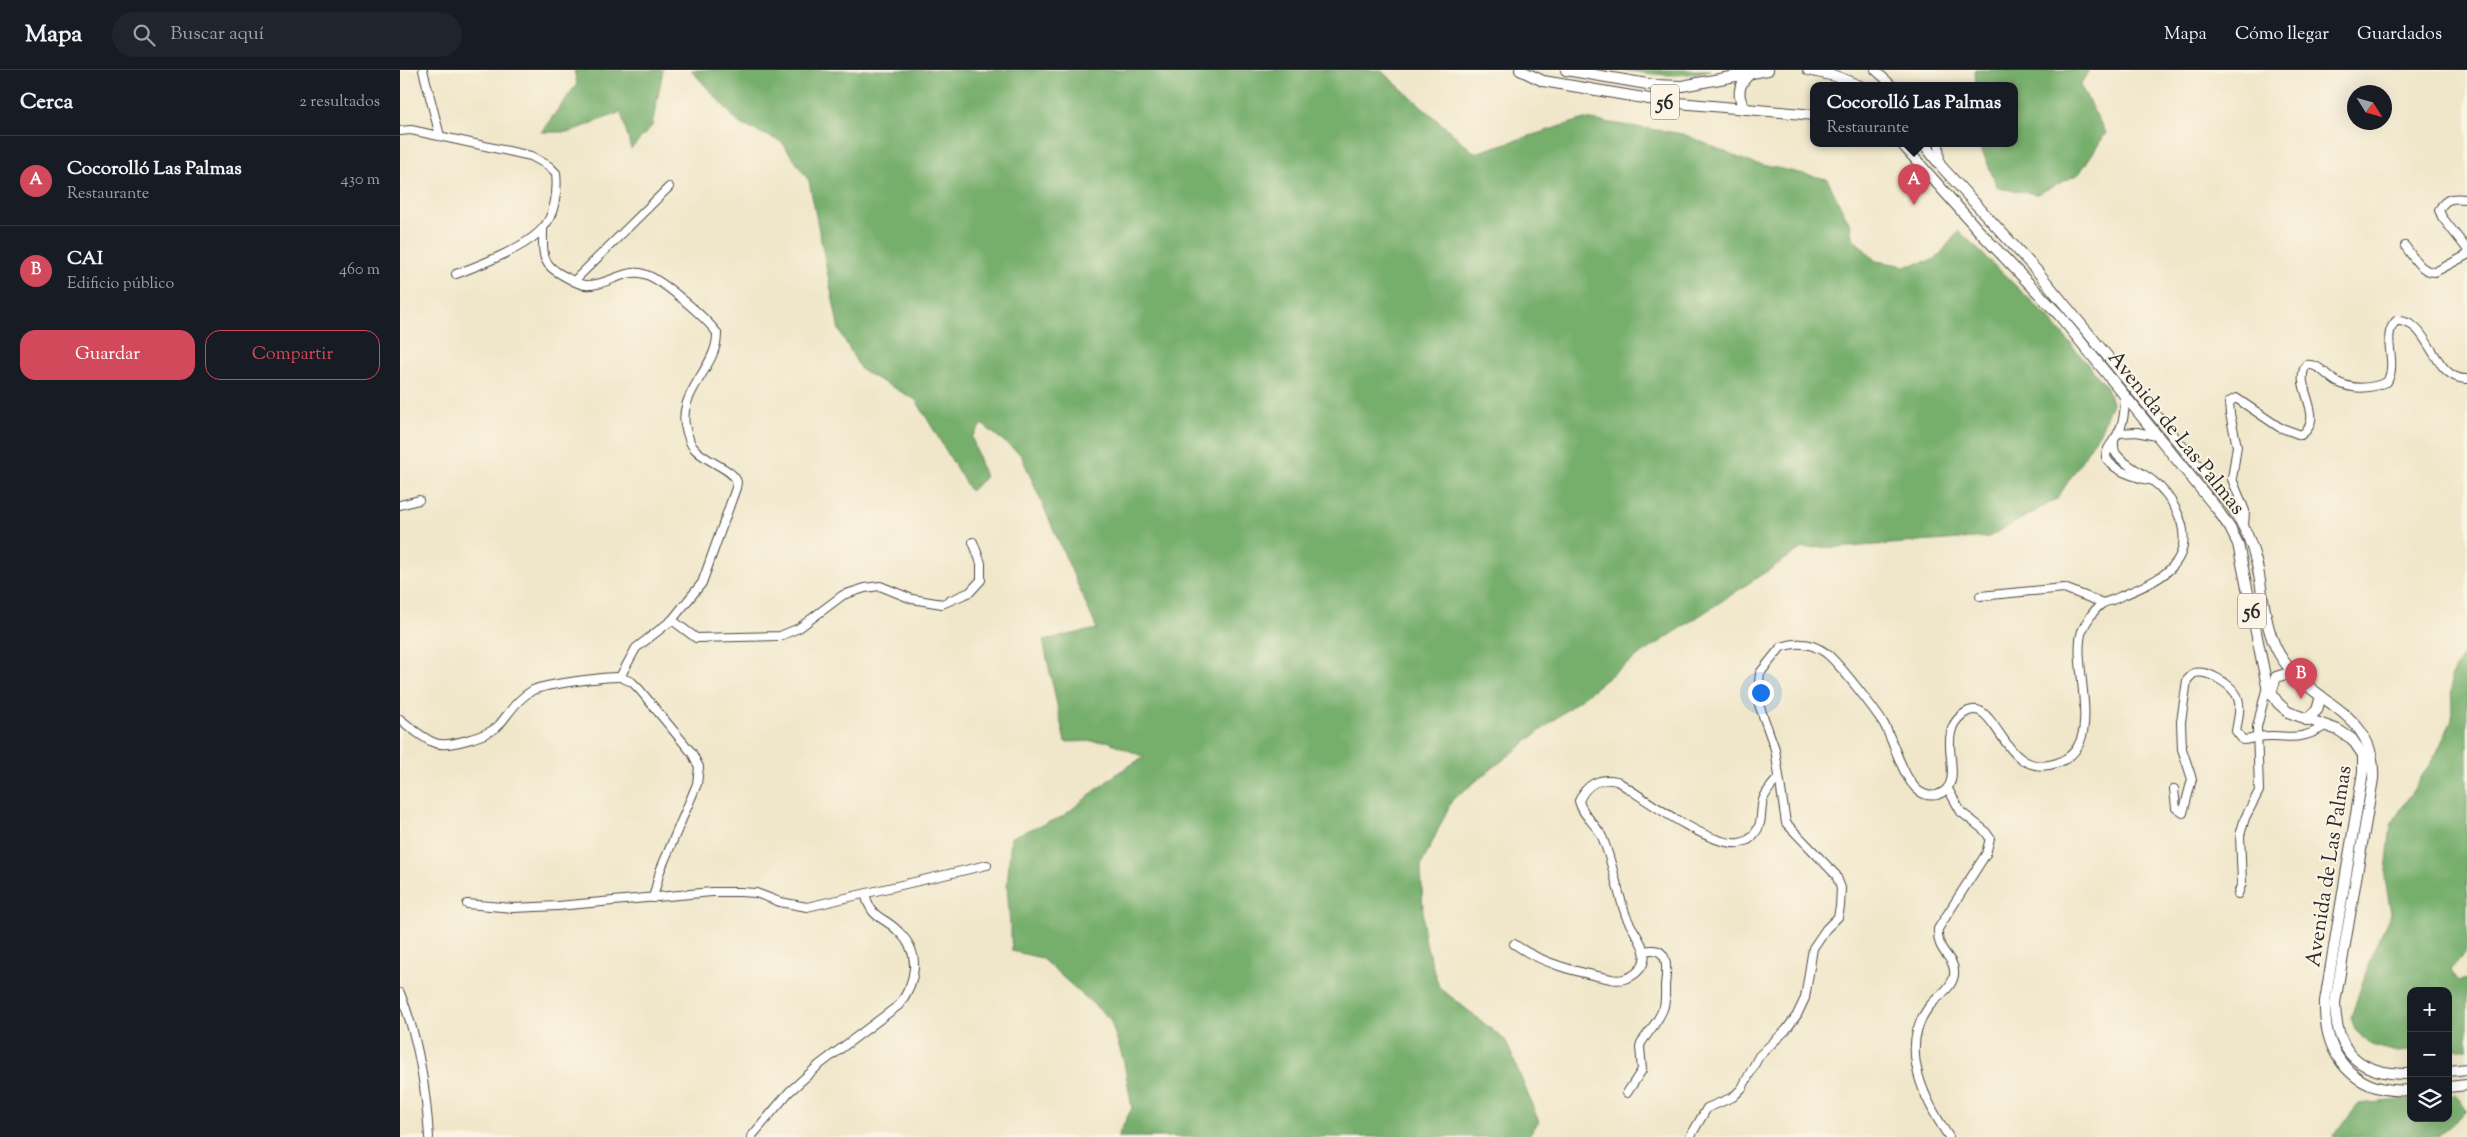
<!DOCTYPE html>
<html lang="es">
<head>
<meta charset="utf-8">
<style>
  body { margin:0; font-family:"Sorts Mill Goudy",serif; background:#20242c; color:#f1f3f6 }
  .controls { position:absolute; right:15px; bottom:15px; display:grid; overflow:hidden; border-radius:10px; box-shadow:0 5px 20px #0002 }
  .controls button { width:45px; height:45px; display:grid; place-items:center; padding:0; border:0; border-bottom:1px solid #363941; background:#171b24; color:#f1f3f6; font:25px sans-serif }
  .compass { position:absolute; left:1947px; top:15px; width:45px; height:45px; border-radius:50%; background:#171b24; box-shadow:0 5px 20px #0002; rotate:127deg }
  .you { position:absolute; left:1360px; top:622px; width:18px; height:18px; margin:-12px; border:4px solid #fff; border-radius:50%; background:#1a73e8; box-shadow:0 0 0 8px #1a73e833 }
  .badge { display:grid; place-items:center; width:32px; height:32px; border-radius:50%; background:#d1495b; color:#fff; font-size:16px; font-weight:700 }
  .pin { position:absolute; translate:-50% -41px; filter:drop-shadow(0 1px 2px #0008) }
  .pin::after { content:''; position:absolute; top:26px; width:18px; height:15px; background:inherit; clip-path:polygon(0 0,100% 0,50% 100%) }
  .popup { position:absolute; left:1410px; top:12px; width:208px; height:65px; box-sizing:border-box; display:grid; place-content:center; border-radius:10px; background:#171b24; filter:drop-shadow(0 1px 4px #0005); font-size:16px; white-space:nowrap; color:#9ea1a6 }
  .popup b { font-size:19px; color:#f1f3f6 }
  .popup::after { content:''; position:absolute; left:50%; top:100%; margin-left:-10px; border:10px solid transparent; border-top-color:#171b24 }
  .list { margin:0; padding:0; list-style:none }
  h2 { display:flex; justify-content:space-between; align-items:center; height:65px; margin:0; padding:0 20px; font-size:21px }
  h2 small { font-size:16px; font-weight:400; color:#9ea1a6 }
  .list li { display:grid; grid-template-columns:32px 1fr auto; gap:15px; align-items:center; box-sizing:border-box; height:90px; padding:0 20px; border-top:1px solid #363941 }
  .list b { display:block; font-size:19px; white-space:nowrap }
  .list p { margin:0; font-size:16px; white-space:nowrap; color:#9ea1a6 }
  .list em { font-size:16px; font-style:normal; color:#9ea1a6 }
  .actions { display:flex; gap:10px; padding:15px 20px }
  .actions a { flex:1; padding:11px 0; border:1px solid #d1495b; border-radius:15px; text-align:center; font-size:18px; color:#d1495b }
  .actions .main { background:#d1495b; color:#fff }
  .icon { flex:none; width:28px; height:28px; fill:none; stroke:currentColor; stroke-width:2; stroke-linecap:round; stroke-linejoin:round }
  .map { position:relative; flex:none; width:2067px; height:1067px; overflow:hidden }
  header { display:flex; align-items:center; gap:30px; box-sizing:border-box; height:70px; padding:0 25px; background:#171b24; border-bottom:1px solid #363941 }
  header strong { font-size:24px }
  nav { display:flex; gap:28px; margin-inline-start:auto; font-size:18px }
  .search { width:350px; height:45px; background:#20242c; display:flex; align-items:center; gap:12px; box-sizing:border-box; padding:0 18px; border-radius:28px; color:#9ea1a6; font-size:19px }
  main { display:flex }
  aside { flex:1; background:#171b24 }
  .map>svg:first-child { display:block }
  .forest { fill:#76ae6c; stroke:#506c4c }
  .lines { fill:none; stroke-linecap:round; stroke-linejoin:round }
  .minor-casing { stroke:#494743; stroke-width:10 }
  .major-casing { stroke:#494743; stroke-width:12 }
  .minor { stroke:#fff; stroke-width:8 }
  .major { stroke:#fff; stroke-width:10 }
  .labels { text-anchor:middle; stroke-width:4; stroke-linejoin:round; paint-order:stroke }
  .shield { fill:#fcf5e5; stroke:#6a6863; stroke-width:1 }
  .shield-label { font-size:20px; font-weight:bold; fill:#2b2b2b }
  .street-label { font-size:21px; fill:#2b2b2b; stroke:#fcf5e5 }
</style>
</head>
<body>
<header>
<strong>Mapa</strong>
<div class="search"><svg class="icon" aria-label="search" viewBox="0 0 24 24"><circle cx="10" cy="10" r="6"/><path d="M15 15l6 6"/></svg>Buscar aquí</div>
<nav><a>Mapa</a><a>Cómo llegar</a><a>Guardados</a></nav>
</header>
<main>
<aside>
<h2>Cerca<small>2 resultados</small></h2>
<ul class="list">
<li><span class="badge">A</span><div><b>Cocorolló Las Palmas</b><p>Restaurante</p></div><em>430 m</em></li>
<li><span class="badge">B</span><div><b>CAI</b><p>Edificio público</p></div><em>460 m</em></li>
</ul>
<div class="actions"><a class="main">Guardar</a><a>Compartir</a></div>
</aside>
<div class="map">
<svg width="2067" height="1067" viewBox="0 0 2067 1067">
  <rect width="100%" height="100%" fill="#fcf5e5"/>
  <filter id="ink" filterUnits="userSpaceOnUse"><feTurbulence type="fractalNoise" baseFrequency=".02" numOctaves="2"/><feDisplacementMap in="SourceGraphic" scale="10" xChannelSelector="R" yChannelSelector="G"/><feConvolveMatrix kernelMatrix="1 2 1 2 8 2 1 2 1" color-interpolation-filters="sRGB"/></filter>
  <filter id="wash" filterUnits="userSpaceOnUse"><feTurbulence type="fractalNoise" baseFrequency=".0096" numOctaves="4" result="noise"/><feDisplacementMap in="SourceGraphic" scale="20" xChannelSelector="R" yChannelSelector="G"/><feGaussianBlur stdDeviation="1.12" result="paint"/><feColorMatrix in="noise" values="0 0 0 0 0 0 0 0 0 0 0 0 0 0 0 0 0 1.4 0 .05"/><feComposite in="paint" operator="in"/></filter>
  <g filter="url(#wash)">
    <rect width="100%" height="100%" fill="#f0e7ca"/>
    <g class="forest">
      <polygon points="174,0 263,0 252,56 231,79 221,42 170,62 141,62 177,14"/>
      <polygon points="291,0 980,0 1075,83 1184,49 1283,64 1349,92 1427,109 1450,155 1452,167 1476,191 1507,196 1536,189 1559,161 1649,248 1706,316 1712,333 1701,360 1657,429 1589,467 1447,477 1402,478 1219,599 1052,730 1021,796 1024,867 1039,917 1106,971 1139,1052 1127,1067 717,1067 732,1038 724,992 710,949 641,888 612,881 607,816 611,767 662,747 719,702 744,687 707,671 665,672 643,570 697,559 621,385 582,354 572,367 585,408 570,421 516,330 461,300 439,260 409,111 382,72 340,54"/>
      <path d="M1224,0H1310C1280,8 1254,5 1224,0Z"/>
      <polygon points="1575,0 1689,0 1680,15 1706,63 1679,104 1637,124 1598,118 1579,74 1614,74 1614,16 1576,16"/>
      <polygon points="2067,578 2067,881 2050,900 2059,911 2067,909 2067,979 2048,979 2048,921 2011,921 2011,981 1997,982 1971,975 1955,960 1951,947 1972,884 1991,843 1985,809 1991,755 2036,684 2052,650 2051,607"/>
      <polygon points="2056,1025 2067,1041 2037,1067 1932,1067 1959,1034 2011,1029 2011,1048 2048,1048 2048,1026"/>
    </g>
  </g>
  <g filter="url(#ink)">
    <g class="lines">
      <defs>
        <g id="minor">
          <polyline points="23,0 40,66"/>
          <polyline points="1475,0 1493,16"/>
          <path d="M0,61L11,60L131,86L149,96L156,103C158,120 155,146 142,159C125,178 80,195 56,204"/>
          <polyline points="1539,74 1540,94"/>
          <path d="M2067,129C2053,128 2046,127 2039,140L2042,147L2067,179"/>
          <path d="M143,159C143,183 140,194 164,206C170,209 179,215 185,215C205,217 225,198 244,204C262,209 306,248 317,263C318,299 273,324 287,363C289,368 290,374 293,377C303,391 334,399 337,412L336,418L302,513L272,550L236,578L220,607L232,612L239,619L292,683L299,697L297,714L260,801L253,828"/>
          <path d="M2005,176C2013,186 2020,202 2035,202L2067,185"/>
          <polyline points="175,210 269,117"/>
          <path d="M1725,328C1725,340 1724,353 1718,363C1714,372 1706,377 1706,387C1712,401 1735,407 1748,410"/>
          <polyline points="1718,363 1737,362 1756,366"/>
          <polyline points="0,435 19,430"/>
          <path d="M1844,456L1845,441L1832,409L1837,376L1830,344L1829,332L1836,328L1879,357L1901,365C1928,347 1892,317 1906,295C1919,293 1926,306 1937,312C1953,320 1970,319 1987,312C1999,291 1980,267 1996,251C2030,248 2032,310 2067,309"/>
          <polyline points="1580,526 1664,518 1703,533"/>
          <polyline points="272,550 296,568 380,566 399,558 443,525 465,518 480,516 512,529 542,534 570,522 581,510 581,493 573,472"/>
          <path d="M0,649C11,658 22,668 35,673C48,678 90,665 99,655C110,642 117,629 133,620C147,614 203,607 220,607"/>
          <path d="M1548,719L1561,742L1584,760L1590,768L1586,784L1538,859C1536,884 1556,886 1554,905C1552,919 1536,927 1528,938C1498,979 1525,1031 1549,1067"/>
          <path d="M1774,719L1776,738L1783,743L1792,709L1782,679L1781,652L1787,610L1794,603C1802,601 1810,604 1817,608C1844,623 1841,634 1836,661L1843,670C1849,670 1853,668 1858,667C1888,663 1896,674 1925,656"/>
          <polyline points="1838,824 1842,813 1840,765 1845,748 1859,721 1857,657 1867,616"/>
          <polyline points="67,834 113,838 158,836 312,822 340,822 356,823 380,832 407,837 587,795"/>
          <path d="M1114,874C1143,894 1177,902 1211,909C1219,911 1229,909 1236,903C1257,884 1234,866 1226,846C1217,821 1213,794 1203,769C1197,754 1183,747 1179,731C1186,714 1200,707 1217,711C1243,728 1310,777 1339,773C1346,772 1352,768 1355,763C1363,754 1360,741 1363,730C1366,721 1372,715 1378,708"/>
          <path d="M0,923C19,969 26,1018 29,1067"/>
          <path d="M1227,1023L1242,1000L1240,977L1241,973C1249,961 1258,952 1263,939C1266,933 1265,923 1265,916C1267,899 1270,875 1245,881"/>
          <path d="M351,1067L389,1022L419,995L499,935C516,912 522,884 499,862C482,844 473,852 465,824"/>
          <path d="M1290,1067L1307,1038L1333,1027L1342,1018L1359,986L1386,960L1397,945L1405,928L1413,878L1426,859L1438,847L1440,837L1441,818L1436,805L1386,753L1375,679L1357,629L1360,603L1381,577C1388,575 1395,573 1402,574C1410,574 1420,579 1426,583C1440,594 1474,639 1484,654C1494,672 1505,717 1524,724C1529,726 1533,726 1537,725C1564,716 1545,683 1551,663C1552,656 1557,649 1562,645C1598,617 1599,713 1657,693C1708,676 1670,596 1682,561C1686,552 1694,539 1703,533C1708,531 1714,530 1719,527C1743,517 1779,504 1783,475C1787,452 1770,424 1753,411C1742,402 1726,396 1717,385C1713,381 1714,375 1714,369"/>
        </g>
        <g id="major">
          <polyline points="1120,0 1143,11 1267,32 1414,45"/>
          <polyline points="1166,0 1253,15 1282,16 1368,0"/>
          <polyline points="1408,0 1435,6 1460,16"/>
          <path d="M1346,39C1336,27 1338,14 1350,4"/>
          <path d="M1502,74L1580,162L1659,245L1817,439L1830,458L1838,474L1867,616L1878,633L1888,642L1938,660L1952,669L1963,685V702L1925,931C1923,985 1954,1025 2011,1020"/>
          <path d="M1524,74L1540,95L1637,201L1831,436C1844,454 1852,473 1857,495C1864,526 1864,563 1883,590C1915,636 1977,642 1973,709L1935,933C1936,984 1960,1005 2011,1004"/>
          <polyline points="1871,623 1876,607 1892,602"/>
          <polyline points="1906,650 1917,640 1921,626"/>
          <polyline points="2048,1001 2067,999"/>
          <polyline points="2048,1017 2067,1015"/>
        </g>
      </defs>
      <use href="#minor" class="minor-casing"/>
      <use href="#major" class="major-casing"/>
      <use href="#minor" class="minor"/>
      <use href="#major" class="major"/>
    </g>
  </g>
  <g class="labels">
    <g class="shield">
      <rect x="1251" y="14.5" width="28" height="35" rx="4"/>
      <rect x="1838" y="523.5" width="28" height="35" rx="4"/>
    </g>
    <g class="shield-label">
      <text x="1265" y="39">56</text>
      <text x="1852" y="548">56</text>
    </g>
    <g class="street-label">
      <text transform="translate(1777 362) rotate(51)" y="7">Avenida de Las Palmas</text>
      <text transform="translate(1928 796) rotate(-81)" y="7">Avenida de Las Palmas</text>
    </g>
  </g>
</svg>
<div class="controls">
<button>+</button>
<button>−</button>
<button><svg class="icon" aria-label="layers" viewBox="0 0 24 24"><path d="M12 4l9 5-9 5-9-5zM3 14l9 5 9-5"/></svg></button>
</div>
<svg class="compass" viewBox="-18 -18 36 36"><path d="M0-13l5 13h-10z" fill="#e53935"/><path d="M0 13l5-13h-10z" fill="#9ea1a6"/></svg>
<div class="you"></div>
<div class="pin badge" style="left:1514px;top:135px">A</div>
<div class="popup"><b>Cocorolló Las Palmas</b>Restaurante</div>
<div class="pin badge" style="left:1901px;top:629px">B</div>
</div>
</main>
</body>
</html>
